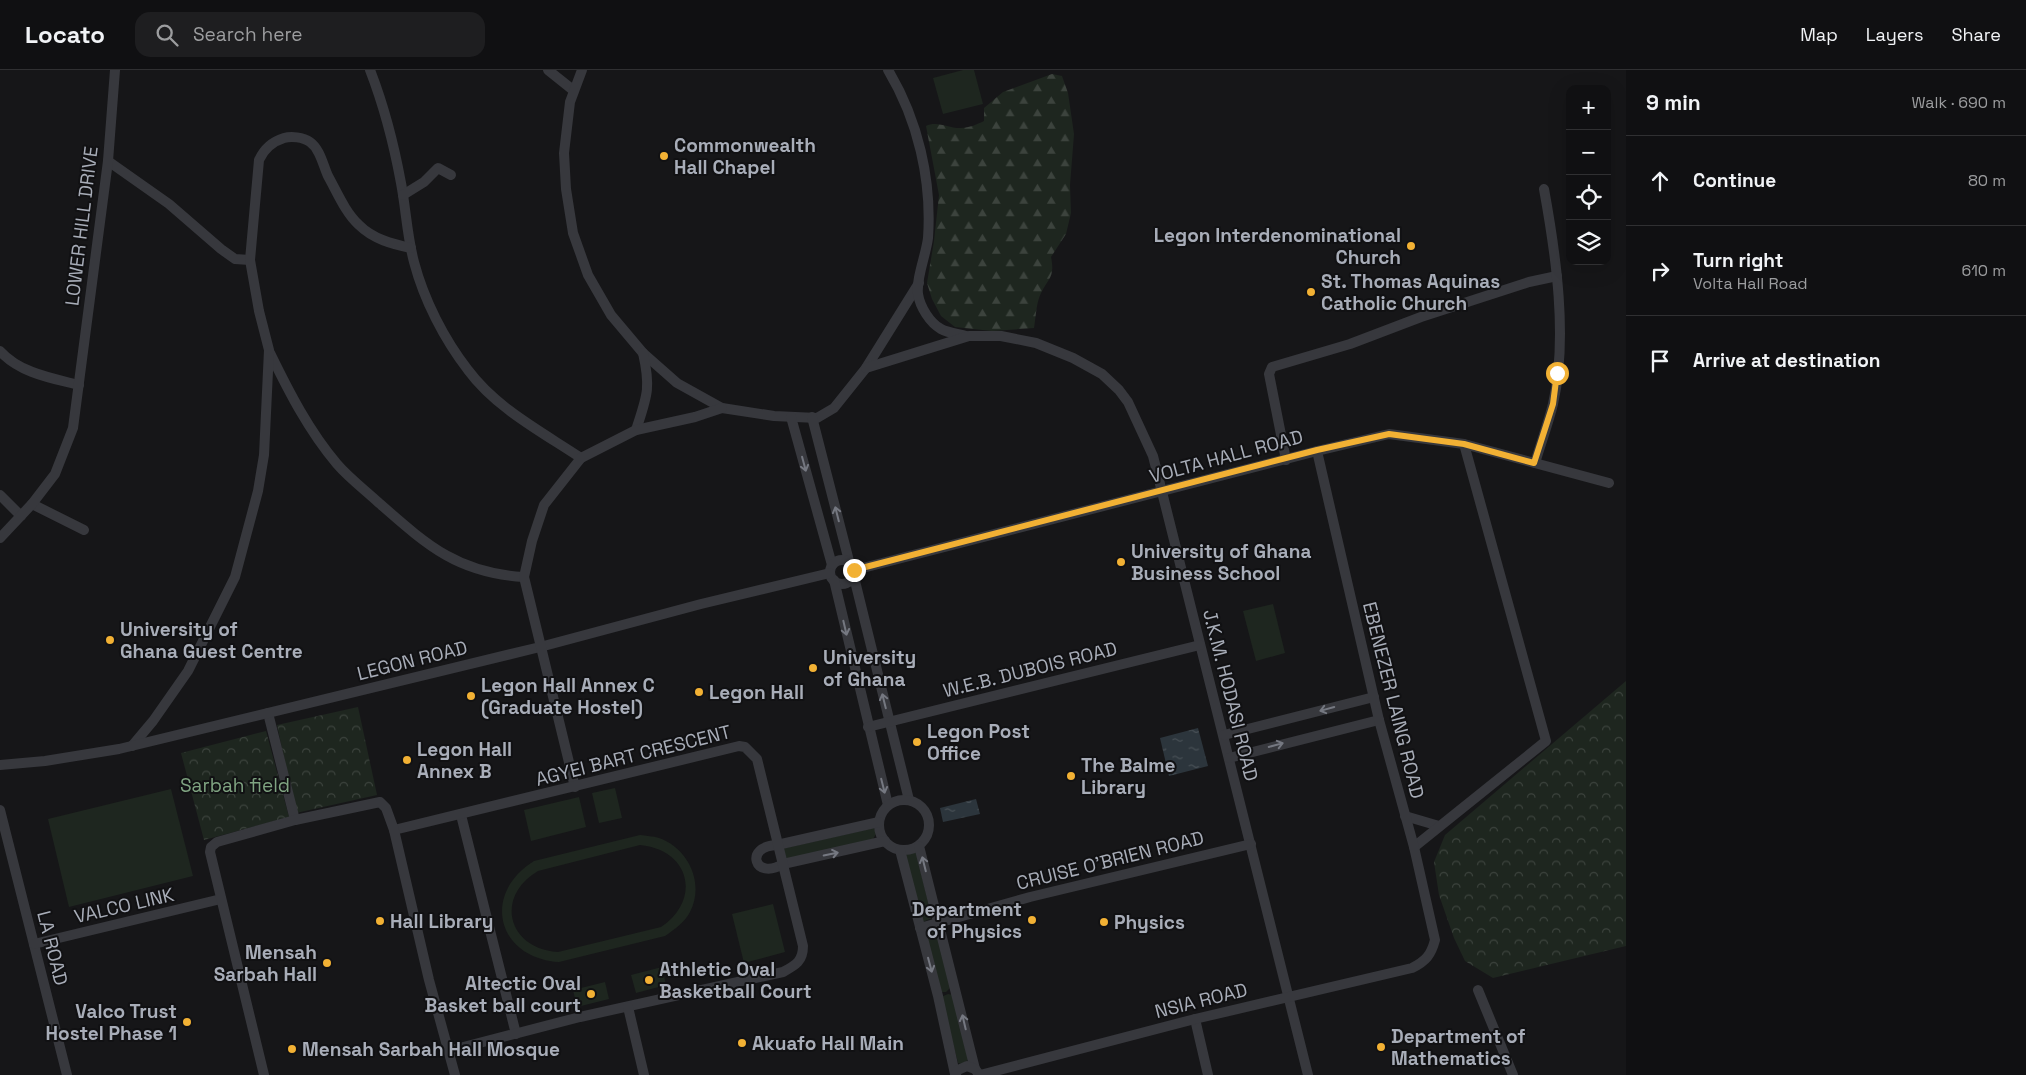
<!DOCTYPE html>
<html lang="en">
<head>
<meta charset="utf-8">
<style>
  body { margin:0; font-family:"Space Grotesk",sans-serif; background:#1e1e20; color:#f1f3f6 }
  .controls { position:absolute; right:15px; top:15px; display:grid; overflow:hidden; border-radius:10px; box-shadow:0 5px 20px #0002 }
  .controls button { width:45px; height:45px; display:grid; place-items:center; padding:0; border:0; border-bottom:1px solid #303032; background:#101012; color:#f1f3f6; font:25px sans-serif }
  .stop { position:absolute; width:15px; height:15px; margin:-11px; border:4px solid #f2b134; border-radius:50%; background:#fff }
  .stop.end { background:#f2b134; border-color:#fff; box-shadow:0 1px 5px #0008 }
  .list { margin:0; padding:0; list-style:none }
  h2 { display:flex; justify-content:space-between; align-items:center; height:65px; margin:0; padding:0 20px; font-size:21px }
  h2 small { font-size:16px; font-weight:400; color:#9c9d9f }
  .list li { display:grid; grid-template-columns:32px 1fr auto; gap:15px; align-items:center; box-sizing:border-box; height:90px; padding:0 20px; border-top:1px solid #303032 }
  .list b { display:block; font-size:19px; white-space:nowrap }
  .list p { margin:0; font-size:16px; white-space:nowrap; color:#9c9d9f }
  .list em { font-size:16px; font-style:normal; color:#9c9d9f }
  .icon { flex:none; width:28px; height:28px; fill:none; stroke:currentColor; stroke-width:2; stroke-linecap:round; stroke-linejoin:round }
  .map { position:relative; flex:none; width:1626px; height:1005px; overflow:hidden }
  header { display:flex; align-items:center; gap:30px; box-sizing:border-box; height:70px; padding:0 25px; background:#101012; border-bottom:1px solid #303032 }
  header strong { font-size:24px }
  nav { display:flex; gap:28px; margin-inline-start:auto; font-size:18px }
  .search { width:350px; height:45px; background:#1e1e20; display:flex; align-items:center; gap:12px; box-sizing:border-box; padding:0 18px; border-radius:15px; color:#9c9d9f; font-size:19px }
  main { display:flex }
  aside { flex:1; background:#101012 }
  .map>svg:first-child { display:block }
  .grass { fill:#1e261f; fill-rule:evenodd }
  .forest { fill:url(#forest-firs) }
  .park { fill:url(#park-crowns) }
  .water { fill:url(#water-ripples) }
  .lines { fill:none; stroke-linecap:round; stroke-linejoin:round }
  .minor { stroke:#37383d; stroke-width:10 }
  .oneway { stroke:#757881 }
  .route { stroke:#f2b134; stroke-width:6 }
  .poi-dot { fill:#f2b134; stroke:#111113; stroke-width:2 }
  .labels { text-anchor:middle; stroke-width:4; stroke-linejoin:round; paint-order:stroke }
  .poi-label { font-size:19px; font-weight:bold; fill:#a8adb8; stroke:#111113; text-anchor:start }
  .street-label { font-size:19px; fill:#a8adb8; stroke:#111113 }
  .park-label { font-size:19px; fill:#7fa381; stroke:#111113 }
</style>
</head>
<body>
<header>
<strong>Locato</strong>
<div class="search"><svg class="icon" aria-label="search" viewBox="0 0 24 24"><circle cx="10" cy="10" r="6"/><path d="M15 15l6 6"/></svg>Search here</div>
<nav><a>Map</a><a>Layers</a><a>Share</a></nav>
</header>
<main>
<div class="map">
<svg width="1626" height="1005" viewBox="0 0 1626 1005">
  <defs>
    <pattern id="forest-firs" width="22" height="20" patternUnits="userSpaceOnUse" patternTransform="scale(1.25)"><rect width="22" height="20" fill="#1e261f"/><path d="M5 1l3.5 6h-7zM16 11l3.5 6h-7z" fill="#3c433d"/></pattern>
    <pattern id="park-crowns" width="20" height="18" patternUnits="userSpaceOnUse" patternTransform="scale(1.25)"><rect width="20" height="18" fill="#1e261f"/><path d="M2 6a3 3 0 1 1 6 0M12 15a3 3 0 1 1 6 0" fill="none" stroke="#3c433d"/></pattern>
    <pattern id="water-ripples" width="26" height="14" patternUnits="userSpaceOnUse" patternTransform="scale(1.25)"><rect width="26" height="14" fill="#2c353c"/><path d="M2 4q2-2 4 0t4 0M15 11q2-2 4 0t4 0" fill="none" stroke="#485056"/></pattern>
  </defs>
  <rect width="100%" height="100%" fill="#161618"/>
  <g class="grass">
    <polygon points="963,0 974,0 983,34 943,44 933,8"/>
    <polygon points="1273,534 1285,583 1256,591 1243,541"/>
    <polygon points="615,718 622,748 599,753 592,723"/>
    <polygon points="171,719 193,806 69,837 48,749"/>
    <polygon points="579,727 586,757 531,771 524,740"/>
    <polygon points="874,758 876,764 873,769 786,790 781,779"/>
    <path d="M640,765C646,766 653,766 659,768C688,778 705,813 690,842C684,853 675,859 665,866L559,892C497,888 481,824 534,791ZM640,775C690,780 702,829 661,857L558,882C508,879 494,827 538,801Z"/>
    <polygon points="911,781 916,782 932,848 923,852 905,784"/>
    <polygon points="773,834 785,882 744,893 732,844"/>
    <polygon points="936,858 950,918 946,922 941,922 924,861"/>
    <polygon points="662,897 666,915 636,923 631,905"/>
    <polygon points="605,912 609,929 577,937 573,920"/>
    <polygon points="948,924 953,925 968,990 962,994 958,993 941,927"/>
  </g>
  <path class="forest" d="M1052,4L1062,6L1068,23L1074,64L1070,115L1071,143L1066,164L1051,187C1055,207 1049,207 1041,223C1036,233 1036,247 1034,258L992,261L955,257L941,246L932,229L927,213L934,171L939,125L926,56C937,50 950,59 961,58C969,58 978,54 984,51V38L1003,22Z"/>
  <g class="park">
    <polygon points="1626,611 1626,876 1493,908 1465,891 1454,868 1439,825 1434,792 1445,765"/>
    <polygon points="358,637 377,725 296,743 277,655"/>
    <polygon points="266,661 289,747 204,770 181,683"/>
  </g>
  <g class="water">
    <polygon points="1198,658 1208,696 1169,706 1160,668"/>
    <polygon points="976,729 980,744 943,752 940,738"/>
  </g>
  <g class="lines">
    <g class="minor">
      <path d="M370,0C384,36 394,75 401,113C406,139 407,166 414,192C424,230 444,269 468,300C496,338 542,362 581,388"/>
      <polyline points="548,0 573,20"/>
      <polyline points="582,0 570,32 564,83 566,119 573,163 588,205 611,245 643,283 677,313 722,338 774,346 817,348 834,338 866,298 919,213"/>
      <path d="M888,0C918,50 932,110 928,168C926,185 916,208 918,224C920,237 930,253 941,259C948,263 959,264 966,266"/>
      <polyline points="108,91 169,134 221,179 235,189 250,190"/>
      <polyline points="403,125 424,112 438,98 451,105"/>
      <path d="M0,281C20,303 51,308 79,315"/>
      <path d="M270,283C289,322 309,361 337,394C349,408 365,420 379,433C427,475 457,503 524,507"/>
      <polyline points="866,298 969,266 1001,266 1036,273 1073,288 1102,304 1119,320 1128,332 1153,386 1308,1005"/>
      <polyline points="791,347 832,495"/>
      <polyline points="812,347 849,491"/>
      <path d="M636,360C647,326 651,319 643,283"/>
      <polyline points="1286,390 1269,304 1272,297 1350,274 1421,247 1529,212 1557,206"/>
      <path d="M1535,393C1541,373 1548,354 1553,334C1568,268 1556,185 1544,119"/>
      <polyline points="0,425 21,446"/>
      <polyline points="32,434 84,460"/>
      <polyline points="0,468 32,434 55,404 73,358 108,91 115,0"/>
      <circle cx="842" cy="502" r="12"/>
      <polyline points="855,500 1317,381 1389,364 1464,374 1609,413"/>
      <polyline points="854,507 909,730"/>
      <polyline points="834,510 888,735"/>
      <polyline points="268,643 295,750"/>
      <polyline points="868,657 1200,575"/>
      <polyline points="1224,665 1374,627"/>
      <path d="M132,676L153,651L188,601L235,507L258,421L264,385L269,280L259,241L250,190L259,90C264,79 271,72 284,68C291,66 303,67 310,72C320,79 323,95 328,106C337,122 345,142 359,155C373,169 392,174 411,178"/>
      <polyline points="1229,688 1379,650"/>
      <polyline points="0,695 45,691 119,679 540,577 701,534 830,503"/>
      <polyline points="575,717 524,507 532,471 544,435 581,388 636,360 695,347 722,338"/>
      <circle cx="904" cy="755" r="25"/>
      <polyline points="0,740 67,1005"/>
      <polyline points="461,745 516,964"/>
      <polyline points="1405,746 1439,756"/>
      <path d="M879,752L777,775C744,776 754,811 783,794L885,771"/>
      <path d="M394,760L739,676L745,677L757,689L803,876C803,891 796,895 783,902L580,947L448,981"/>
      <polyline points="919,776 975,999"/>
      <polyline points="1414,777 1546,671 1464,374"/>
      <polyline points="900,780 938,926 955,1004"/>
      <polyline points="920,858 1030,827 1251,774"/>
      <polyline points="34,874 221,829"/>
      <polyline points="1478,920 1513,1005"/>
      <polyline points="628,937 644,1005"/>
      <polyline points="1195,949 1208,1005"/>
      <polyline points="264,1005 210,782 211,777 217,772 295,750 380,732 386,738 394,760 429,910 455,1005"/>
      <polyline points="955,1005 958,1000 967,996 975,999 978,1003"/>
      <path d="M980,1005L1195,949L1412,898C1426,891 1431,885 1435,870L1414,777L1379,650L1317,381"/>
    </g>
  </g>
  <defs><path id="oneway-shaft" d="M-6 0H5M1.5-3L5.5 0L1.5 3" fill="none" stroke-width="1.6" stroke-linecap="round" stroke-linejoin="round" transform="scale(1.25)"/></defs>
  <g class="oneway">
    <use href="#oneway-shaft" transform="translate(804 394) rotate(75)"/>
    <use href="#oneway-shaft" transform="translate(837 444) rotate(-104)"/>
    <use href="#oneway-shaft" transform="translate(845 558) rotate(77)"/>
    <use href="#oneway-shaft" transform="translate(884 631) rotate(-104)"/>
    <use href="#oneway-shaft" transform="translate(1327 639) rotate(165)"/>
    <use href="#oneway-shaft" transform="translate(1276 675) rotate(-15)"/>
    <use href="#oneway-shaft" transform="translate(883 716) rotate(76)"/>
    <use href="#oneway-shaft" transform="translate(831 784) rotate(-12)"/>
    <use href="#oneway-shaft" transform="translate(924 794) rotate(-104)"/>
    <use href="#oneway-shaft" transform="translate(930 895) rotate(75)"/>
    <use href="#oneway-shaft" transform="translate(964 952) rotate(-103)"/>
  </g>
  <g class="lines">
    <polyline class="route" points="854,500 1317,380 1389,364 1464,374 1534,393 1553,334 1557,303"/>
  </g>
  <g class="poi-dot">
    <circle cx="664" cy="86" r="5"/>
    <circle cx="1411" cy="176" r="5"/>
    <circle cx="1311" cy="222" r="5"/>
    <circle cx="1121" cy="492" r="5"/>
    <circle cx="110" cy="570" r="5"/>
    <circle cx="813" cy="598" r="5"/>
    <circle cx="699" cy="622" r="5"/>
    <circle cx="471" cy="626" r="5"/>
    <circle cx="917" cy="672" r="5"/>
    <circle cx="407" cy="690" r="5"/>
    <circle cx="1071" cy="706" r="5"/>
    <circle cx="1032" cy="850" r="5"/>
    <circle cx="380" cy="851" r="5"/>
    <circle cx="1104" cy="852" r="5"/>
    <circle cx="327" cy="893" r="5"/>
    <circle cx="649" cy="910" r="5"/>
    <circle cx="591" cy="924" r="5"/>
    <circle cx="187" cy="952" r="5"/>
    <circle cx="742" cy="973" r="5"/>
    <circle cx="1381" cy="977" r="5"/>
    <circle cx="292" cy="979" r="5"/>
  </g>
  <g class="labels">
    <g class="poi-label">
      <text x="674" y="82">Commonwealth<tspan x="674" dy="22">Hall Chapel</tspan></text>
      <text x="1401" y="172" text-anchor="end">Legon Interdenominational<tspan x="1401" dy="22">Church</tspan></text>
      <text x="1321" y="218">St. Thomas Aquinas<tspan x="1321" dy="22">Catholic Church</tspan></text>
      <text x="1131" y="488">University of Ghana<tspan x="1131" dy="22">Business School</tspan></text>
      <text x="120" y="566">University of<tspan x="120" dy="22">Ghana Guest Centre</tspan></text>
      <text x="823" y="594">University<tspan x="823" dy="22">of Ghana</tspan></text>
      <text x="481" y="622">Legon Hall Annex C<tspan x="481" dy="22">(Graduate Hostel)</tspan></text>
      <text x="709" y="629">Legon Hall</text>
      <text x="927" y="668">Legon Post<tspan x="927" dy="22">Office</tspan></text>
      <text x="417" y="686">Legon Hall<tspan x="417" dy="22">Annex B</tspan></text>
      <text x="1081" y="702">The Balme<tspan x="1081" dy="22">Library</tspan></text>
      <text x="1022" y="846" text-anchor="end">Department<tspan x="1022" dy="22">of Physics</tspan></text>
      <text x="390" y="858">Hall Library</text>
      <text x="1114" y="859">Physics</text>
      <text x="317" y="889" text-anchor="end">Mensah<tspan x="317" dy="22">Sarbah Hall</tspan></text>
      <text x="659" y="906">Athletic Oval<tspan x="659" dy="22">Basketball Court</tspan></text>
      <text x="581" y="920" text-anchor="end">Altectic Oval<tspan x="581" dy="22">Basket ball court</tspan></text>
      <text x="177" y="948" text-anchor="end">Valco Trust<tspan x="177" dy="22">Hostel Phase 1</tspan></text>
      <text x="1391" y="973">Department of<tspan x="1391" dy="22">Mathematics</tspan></text>
      <text x="752" y="980">Akuafo Hall Main</text>
      <text x="302" y="986">Mensah Sarbah Hall Mosque</text>
    </g>
    <g class="street-label">
      <text transform="translate(81 156) rotate(-83)" y="7">LOWER HILL DRIVE</text>
      <text transform="translate(1226 386) rotate(-15)" y="7">VOLTA HALL ROAD</text>
      <text transform="translate(412 590) rotate(-14)" y="7">LEGON ROAD</text>
      <text transform="translate(1030 599) rotate(-14)" y="7">W.E.B. DUBOIS ROAD</text>
      <text transform="translate(1231 625) rotate(76)" y="7">J.K.M. HODASI ROAD</text>
      <text transform="translate(1394 630) rotate(76)" y="7">EBENEZER LAING ROAD</text>
      <text transform="translate(633 685) rotate(-14)" y="7">AGYEI BART CRESCENT</text>
      <text transform="translate(1110 790) rotate(-14)" y="7">CRUISE O'BRIEN ROAD</text>
      <text transform="translate(124 835) rotate(-13)" y="7">VALCO LINK</text>
      <text transform="translate(53 878) rotate(76)" y="7">LA ROAD</text>
      <text transform="translate(1201 930) rotate(-14)" y="7">NSIA ROAD</text>
    </g>
    <g class="park-label">
      <text x="235" y="722">Sarbah field</text>
    </g>
  </g>
</svg>
<div class="controls">
<button>+</button>
<button>−</button>
<button><svg class="icon" aria-label="locate" viewBox="0 0 24 24"><circle cx="12" cy="12" r="6"/><path d="M12 2v4M12 18v4M2 12h4M18 12h4"/></svg></button>
<button><svg class="icon" aria-label="layers" viewBox="0 0 24 24"><path d="M12 4l9 5-9 5-9-5zM3 14l9 5 9-5"/></svg></button>
</div>
<div class="stop" style="left:1557px;top:303px"></div>
<div class="stop end" style="left:854px;top:500px"></div>
</div>
<aside>
<h2>9 min<small>Walk · 690 m</small></h2>
<ul class="list">
<li><svg class="icon" aria-label="ahead" viewBox="0 0 24 24"><path d="M12 20V5M6 11l6-6 6 6"/></svg><div><b>Continue</b></div><em>80 m</em></li>
<li><svg class="icon" aria-label="right" viewBox="0 0 24 24"><path d="M7 20v-9h11M14 6l5 5-5 5"/></svg><div><b>Turn right</b><p>Volta Hall Road</p></div><em>610 m</em></li>
<li><svg class="icon" aria-label="arrive" viewBox="0 0 24 24"><path d="M6 21V4h12l-3 4 3 4H6"/></svg><div><b>Arrive at destination</b></div></li>
</ul>
</aside>
</main>
</body>
</html>
